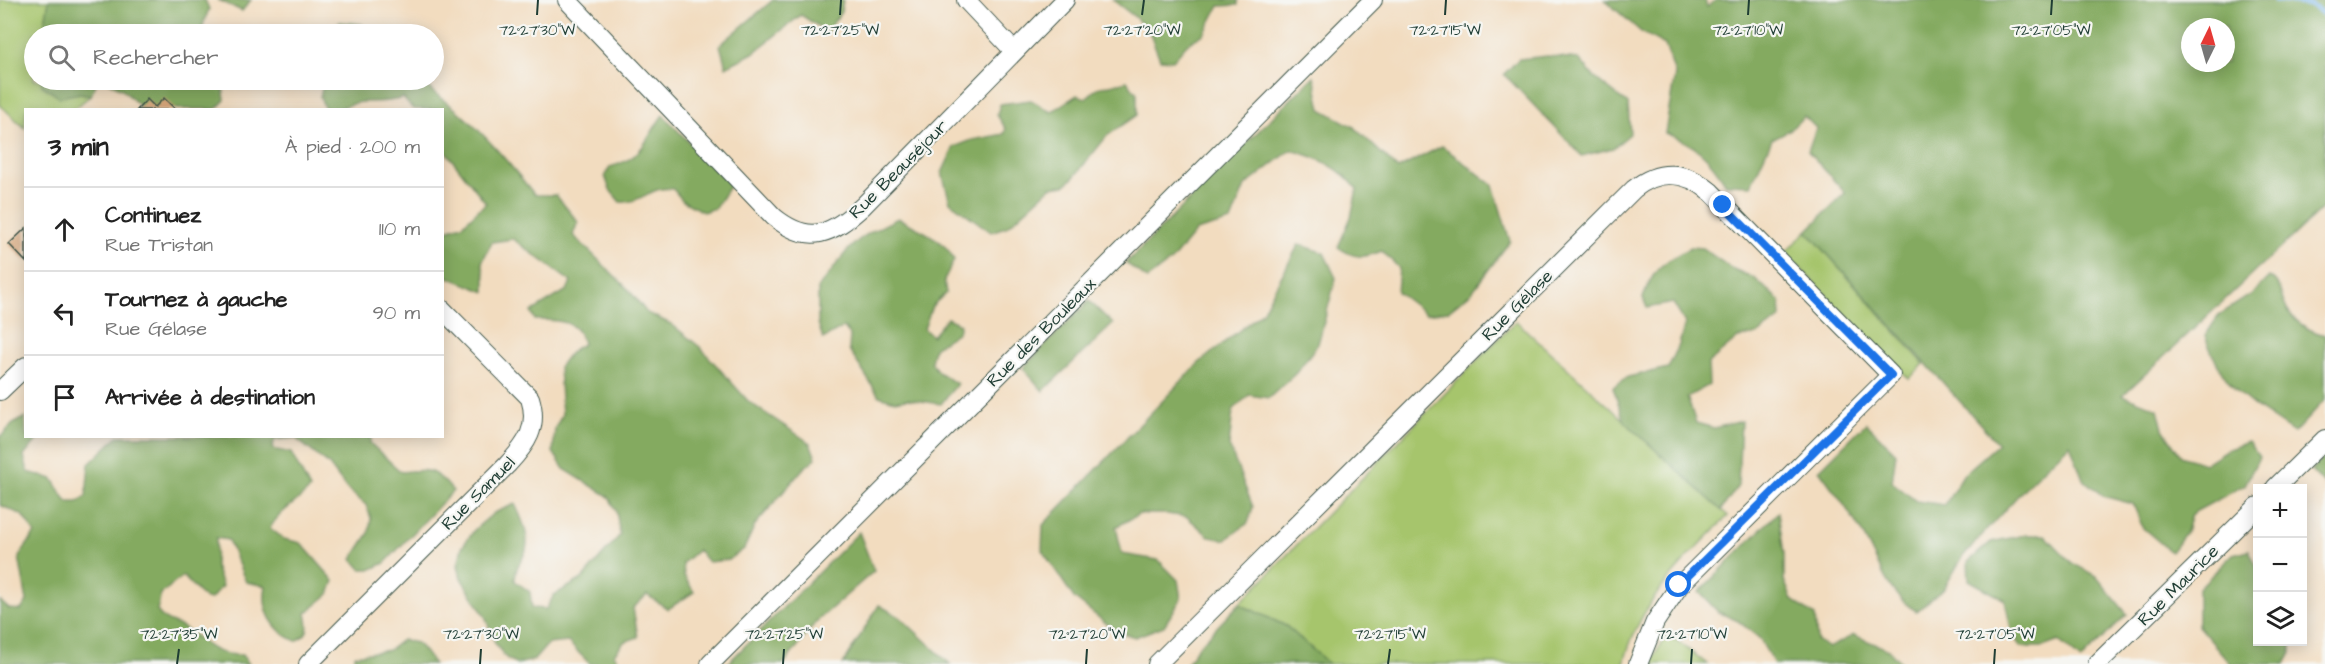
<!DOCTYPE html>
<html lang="fr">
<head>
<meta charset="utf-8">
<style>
  body { margin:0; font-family:"Architects Daughter",sans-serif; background:#f2f2f2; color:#222 }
  .controls { position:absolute; right:18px; bottom:18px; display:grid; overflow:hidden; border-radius:0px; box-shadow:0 3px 15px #0003 }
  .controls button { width:54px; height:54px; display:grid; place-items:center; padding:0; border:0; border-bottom:2px solid #e0e0e0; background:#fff; color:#222; font:30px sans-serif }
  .compass { position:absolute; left:2181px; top:18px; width:54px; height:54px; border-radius:50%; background:#fff; box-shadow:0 3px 15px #0003; rotate:5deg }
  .stop { position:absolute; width:18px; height:18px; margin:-14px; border:4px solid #1a73e8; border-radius:50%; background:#fff }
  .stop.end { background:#1a73e8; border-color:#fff; box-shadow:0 2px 6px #0008 }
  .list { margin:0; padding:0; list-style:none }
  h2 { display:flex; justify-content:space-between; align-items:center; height:78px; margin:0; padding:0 24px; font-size:26px }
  h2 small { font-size:20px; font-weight:400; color:#767676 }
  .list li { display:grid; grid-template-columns:39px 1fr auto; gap:18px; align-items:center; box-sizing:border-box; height:84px; padding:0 24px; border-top:2px solid #e0e0e0 }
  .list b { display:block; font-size:22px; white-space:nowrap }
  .list p { margin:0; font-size:20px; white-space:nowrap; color:#767676 }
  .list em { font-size:20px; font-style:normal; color:#767676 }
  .icon { flex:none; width:33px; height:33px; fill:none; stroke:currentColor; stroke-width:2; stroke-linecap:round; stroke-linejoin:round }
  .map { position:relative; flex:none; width:2325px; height:664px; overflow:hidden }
  .search { position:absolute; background:#fff; box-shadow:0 3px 15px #0003; left:24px; top:24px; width:420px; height:66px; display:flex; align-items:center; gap:15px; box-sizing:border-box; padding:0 21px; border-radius:33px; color:#767676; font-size:22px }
  .panel { position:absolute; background:#fff; box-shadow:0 3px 15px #0003; left:24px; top:108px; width:420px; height:330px; border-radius:0px }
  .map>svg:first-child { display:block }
  .green { fill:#a6c56c; stroke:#628150; stroke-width:1.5 }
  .forest { fill:#84aa60; stroke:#52744a; stroke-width:1.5; fill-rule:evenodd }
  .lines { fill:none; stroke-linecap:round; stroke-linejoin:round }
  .stream { stroke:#81bcf3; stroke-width:5 }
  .building { fill:#d8a679 }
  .minor-casing { stroke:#3f5549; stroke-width:20 }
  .minor { stroke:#fff; stroke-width:18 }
  .route { stroke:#1a73e8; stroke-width:8 }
  .ticks { fill:none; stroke:#1f3d34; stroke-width:2 }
  .labels { text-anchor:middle; stroke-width:4.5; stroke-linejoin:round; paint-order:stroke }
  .street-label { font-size:18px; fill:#1f3d34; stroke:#f6f6f2 }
  .ticks-label { font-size:15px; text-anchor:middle; fill:#1f3d34; stroke:#f6f6f2; stroke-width:4.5; stroke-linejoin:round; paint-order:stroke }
</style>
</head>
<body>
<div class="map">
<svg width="2325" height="664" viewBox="0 0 2325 664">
  <rect width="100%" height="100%" fill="#f6f6f2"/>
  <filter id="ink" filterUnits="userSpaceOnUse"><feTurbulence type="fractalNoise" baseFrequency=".0167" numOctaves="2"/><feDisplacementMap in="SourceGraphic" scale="12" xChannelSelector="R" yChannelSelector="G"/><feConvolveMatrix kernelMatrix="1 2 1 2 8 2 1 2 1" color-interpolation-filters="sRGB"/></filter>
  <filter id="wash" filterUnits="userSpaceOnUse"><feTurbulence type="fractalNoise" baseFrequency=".008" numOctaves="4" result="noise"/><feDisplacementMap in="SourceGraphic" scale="24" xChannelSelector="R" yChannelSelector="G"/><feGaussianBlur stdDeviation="1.35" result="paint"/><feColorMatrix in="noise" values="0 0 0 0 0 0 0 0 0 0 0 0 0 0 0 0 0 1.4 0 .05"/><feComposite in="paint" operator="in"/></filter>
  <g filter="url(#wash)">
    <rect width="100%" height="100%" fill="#f2dcbf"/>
    <g class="green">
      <polygon points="0,0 49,0 43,34 34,34 34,80 41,80 43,86 59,97 80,93 91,95 74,109 26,110 25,128 0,105"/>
      <polygon points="1807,231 1924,364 1909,379 1785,253"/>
      <path d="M1516,321L1728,516C1685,560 1638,602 1624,664H1329L1286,626L1239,604Z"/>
      <polygon points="1667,633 1707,664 1650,664"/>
    </g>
    <g class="forest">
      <polygon points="49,0 205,0 209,9 203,25 204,34 43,34"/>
      <polygon points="218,0 251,0 242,11"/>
      <polygon points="773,0 843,0 841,12 827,32 801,15 753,53 726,67 720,45"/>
      <polygon points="1113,0 1238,0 1238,5 1219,6 1204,34 1187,44 1173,60 1160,59 1150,34 1136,18"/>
      <path d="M1605,0H1705L1707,7L1716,0H2325V206L2123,395L2158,409L2163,429L2181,456L2204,464L2226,450L2248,442L2259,457L2245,485L2191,514L2186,532L2171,552L2143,528L2133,504L2103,496L2083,479L2070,444L2032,480L1964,555L1944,588L1917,611C1886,596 1877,556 1859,528C1847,508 1833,489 1819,470L1866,423L1896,453L1892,482L1916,501L1945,505L1963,475L1998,444L1807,231L1845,193L1808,151L1816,128L1804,116L1791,129L1772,139L1751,185L1726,184C1708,156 1697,145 1665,133L1675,74L1665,45L1641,32ZM2190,27H2226V63H2190Z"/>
      <polygon points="339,22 361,24 378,34 330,34"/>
      <polygon points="1548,56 1579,59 1595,78 1628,104 1630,134 1613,148 1582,156 1504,74 1519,59"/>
      <path d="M1314,76L1321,109L1354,127L1398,169L1442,146L1493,185L1510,241L1472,292L1448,311L1426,314L1397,292L1399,268L1382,251C1364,258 1354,259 1338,247L1351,217L1357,189C1340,167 1317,157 1291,150L1245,186L1231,221L1196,231L1172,260L1147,279L1126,263Z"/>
      <polygon points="41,80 98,80 91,95 80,93 59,97 42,85"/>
      <polygon points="105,80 222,80 225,100 216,109 143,109 122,89"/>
      <path d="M324,80H421C434,95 445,100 460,113C488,137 511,166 535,195H556L578,222L573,235L629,290L647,313L671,324L700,347L749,402L810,443L816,458L803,469L755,525L744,549L728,560L708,562L698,550L683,563L684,576L694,592L668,609L647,595L633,608L638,637L624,642L614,654L618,661L616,664H590L568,642L548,644L534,660L517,664L506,658L495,643L485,616L461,578L458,565L462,547L475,529L494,513L515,504C521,517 530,535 526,550C521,565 516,562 515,581L530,592L532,608L546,609L554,595L582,579L620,535L616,510L608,496L564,469L553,452L555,428L562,415L559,367L571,351L583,344C578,319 557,320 535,320L531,312L567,290L571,282L513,239L492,242L482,262L485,277V292L443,275V231L462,225L486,203L443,148L442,110L413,109L403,98C386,103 380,101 363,102C349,102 342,111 325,109L320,97Z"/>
      <polygon points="1127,81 1137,93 1137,115 1107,136 1074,177 1065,185 1051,187 1008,226 991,232 950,202 942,173 954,147 972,140 1004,134 1006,129 997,115 1000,104 1031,100 1051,112 1077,95 1086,98 1097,88"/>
      <path d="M663,115L730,185L715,208L703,212L683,201L673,189C651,185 642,204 620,202L610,190L605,176L610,167C645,157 643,142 663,115Z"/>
      <path d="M898,218C917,229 945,238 954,260L944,280L946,293L932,306L924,329L932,336L947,318L960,324L958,332L934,348L931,362L938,372L957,384L941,404L907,399L895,401L879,396L849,350L850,335L844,327L823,339L818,323V287C830,276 837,261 849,249C862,235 880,227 898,218Z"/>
      <polygon points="1299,244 1324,253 1336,278 1318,344 1296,373 1269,398 1249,395 1233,410 1229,446 1253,507 1248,523 1225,540 1210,537 1187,517 1167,514 1139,514 1116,527 1122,554 1158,560 1178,580 1181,599 1164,626 1135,637 1116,631 1074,598 1042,550 1043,525 1199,363 1262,312"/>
      <path d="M1691,247L1702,248L1731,268L1754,278L1780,301L1781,318L1757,335L1738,338L1708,363L1709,385L1687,397L1696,423L1714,428L1741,421L1738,486L1721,510L1624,421L1613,387L1628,377L1668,368L1679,345L1685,323L1673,303L1647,308L1643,298C1654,266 1663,263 1691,247Z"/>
      <path d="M2269,277C2283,285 2279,297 2287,309C2296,324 2309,331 2325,335V400L2294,433C2246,400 2226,393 2205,336L2219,315L2252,294Z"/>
      <polygon points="1089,301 1113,324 1043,391 1023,368"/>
      <path d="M25,417L26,436L44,437L37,440L24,456L28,472L53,479L67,502H78L86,496L89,464L118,436L371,437L370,443L401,472C428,468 435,469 453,491L385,563L372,569H361L352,559L369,533L371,518L366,505L347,489L329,465L295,438L274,440L273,449L291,453L310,489C296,504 280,510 270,528L284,539L301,543L334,581L329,594L306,613C309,628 310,634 296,641C272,631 261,609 266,586L246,582L228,540L216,538L215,566L222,586L211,599H205L183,576L161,594L157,611C167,624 172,621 184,628C208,643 209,655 242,655L249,664H0V601L9,609L21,610L27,601L19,557L35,533L22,515L0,505V437L13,424Z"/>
      <polygon points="2325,456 2325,485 2311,470"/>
      <polygon points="1778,512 1784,554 1784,580 1792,600 1815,616 1817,640 1828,648 1854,635 1889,650 1902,664 1774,664 1759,638 1738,621 1718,612 1699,592"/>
      <polygon points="859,532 874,571 817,621 787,660 783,664 727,664"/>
      <polygon points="2025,535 2045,535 2072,563 2096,576 2127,614 2081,660 2059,641 2043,647 2020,647 2011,630 2005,600 1969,580 1968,562 1991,542"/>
      <polygon points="2249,550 2257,567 2258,642 2291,642 2291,653 2285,664 2231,664 2198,626 2198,589 2233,554"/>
      <polygon points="1239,604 1286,626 1329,664 1187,664 1196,649"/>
      <polygon points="879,605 900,617 950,664 843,664"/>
      <polygon points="402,640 417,643 434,664 352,664 355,655 389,650"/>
    </g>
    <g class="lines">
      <polyline class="stream" points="2276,0 2311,5 2325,15"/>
    </g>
    <g id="blocks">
      <g class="building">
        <polygon points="164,98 176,110 137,110 147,99 155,107"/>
        <polygon points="26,228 26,262 9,244"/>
      </g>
    </g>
  </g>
  <g filter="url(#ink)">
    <use href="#blocks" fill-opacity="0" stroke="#3f5549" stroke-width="1.5"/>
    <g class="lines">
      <defs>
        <g id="minor">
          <path d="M567,0L774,217C810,246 832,234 863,206L1065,0"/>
          <polyline points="966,0 1014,51"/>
          <polyline points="0,391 26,366"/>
          <polyline points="2275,488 2325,439"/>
          <path d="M308,664L507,465C527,444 539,427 530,398L442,309"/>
          <polyline points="710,664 1373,0"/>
          <path d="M1157,664L1634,189C1660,168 1686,171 1711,192L1891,375L1679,586L1655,622L1638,664"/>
          <polyline points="2097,664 2258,506"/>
        </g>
      </defs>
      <use href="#minor" class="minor-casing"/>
      <use href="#minor" class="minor"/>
    </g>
  </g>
  <g class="lines" filter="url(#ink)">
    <polyline class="route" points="1679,585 1891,375 1723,205"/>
  </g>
  <path class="ticks" d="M537,15L538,0M840,15L841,0M1142,15L1144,0M1445,15L1446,0M1748,15L1749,0M2051,15L2052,0M177,664L179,649M480,664L481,649M783,664L784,649M1086,664L1087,649M1388,664L1390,649M1691,664L1692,649M1994,664L1995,649"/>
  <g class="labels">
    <g class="street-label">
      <text transform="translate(898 169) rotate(-45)" y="6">Rue Beauséjour</text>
      <text transform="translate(1517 305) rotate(-45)" y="6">Rue Gélase</text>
      <text transform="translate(1041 332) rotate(-45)" y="6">Rue des Bouleaux</text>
      <text transform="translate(478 493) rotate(-45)" y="6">Rue Samuel</text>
      <text transform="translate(2178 585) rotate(-45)" y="6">Rue Maurice</text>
    </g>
  </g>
  <g class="ticks-label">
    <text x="537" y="35">72°27'30"W</text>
    <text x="840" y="35">72°27'25"W</text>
    <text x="1142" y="35">72°27'20"W</text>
    <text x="1445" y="35">72°27'15"W</text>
    <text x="1748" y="35">72°27'10"W</text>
    <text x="2051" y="35">72°27'05"W</text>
    <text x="179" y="639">72°27'35"W</text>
    <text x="481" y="639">72°27'30"W</text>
    <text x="784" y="639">72°27'25"W</text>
    <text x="1087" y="639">72°27'20"W</text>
    <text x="1390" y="639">72°27'15"W</text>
    <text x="1692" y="639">72°27'10"W</text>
    <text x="1995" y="639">72°27'05"W</text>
  </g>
</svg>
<div class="controls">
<button>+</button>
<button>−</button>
<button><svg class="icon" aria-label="layers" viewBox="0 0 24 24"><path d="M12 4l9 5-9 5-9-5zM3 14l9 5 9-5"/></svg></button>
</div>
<svg class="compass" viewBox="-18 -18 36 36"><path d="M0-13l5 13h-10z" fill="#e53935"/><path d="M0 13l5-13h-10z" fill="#767676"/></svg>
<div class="stop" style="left:1679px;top:585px"></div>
<div class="stop end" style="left:1723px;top:205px"></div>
<div class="search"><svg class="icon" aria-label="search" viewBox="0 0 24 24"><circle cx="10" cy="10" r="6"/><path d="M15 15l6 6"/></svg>Rechercher</div>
<section class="panel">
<h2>3 min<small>À pied · 200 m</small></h2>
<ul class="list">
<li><svg class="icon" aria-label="ahead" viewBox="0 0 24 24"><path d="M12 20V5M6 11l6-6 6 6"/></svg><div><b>Continuez</b><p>Rue Tristan</p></div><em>110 m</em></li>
<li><svg class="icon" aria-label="left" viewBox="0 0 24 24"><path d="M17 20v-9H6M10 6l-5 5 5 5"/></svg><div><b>Tournez à gauche</b><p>Rue Gélase</p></div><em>90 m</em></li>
<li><svg class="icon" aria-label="arrive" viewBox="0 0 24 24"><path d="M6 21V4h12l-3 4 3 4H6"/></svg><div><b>Arrivée à destination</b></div></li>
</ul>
</section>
</div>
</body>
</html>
